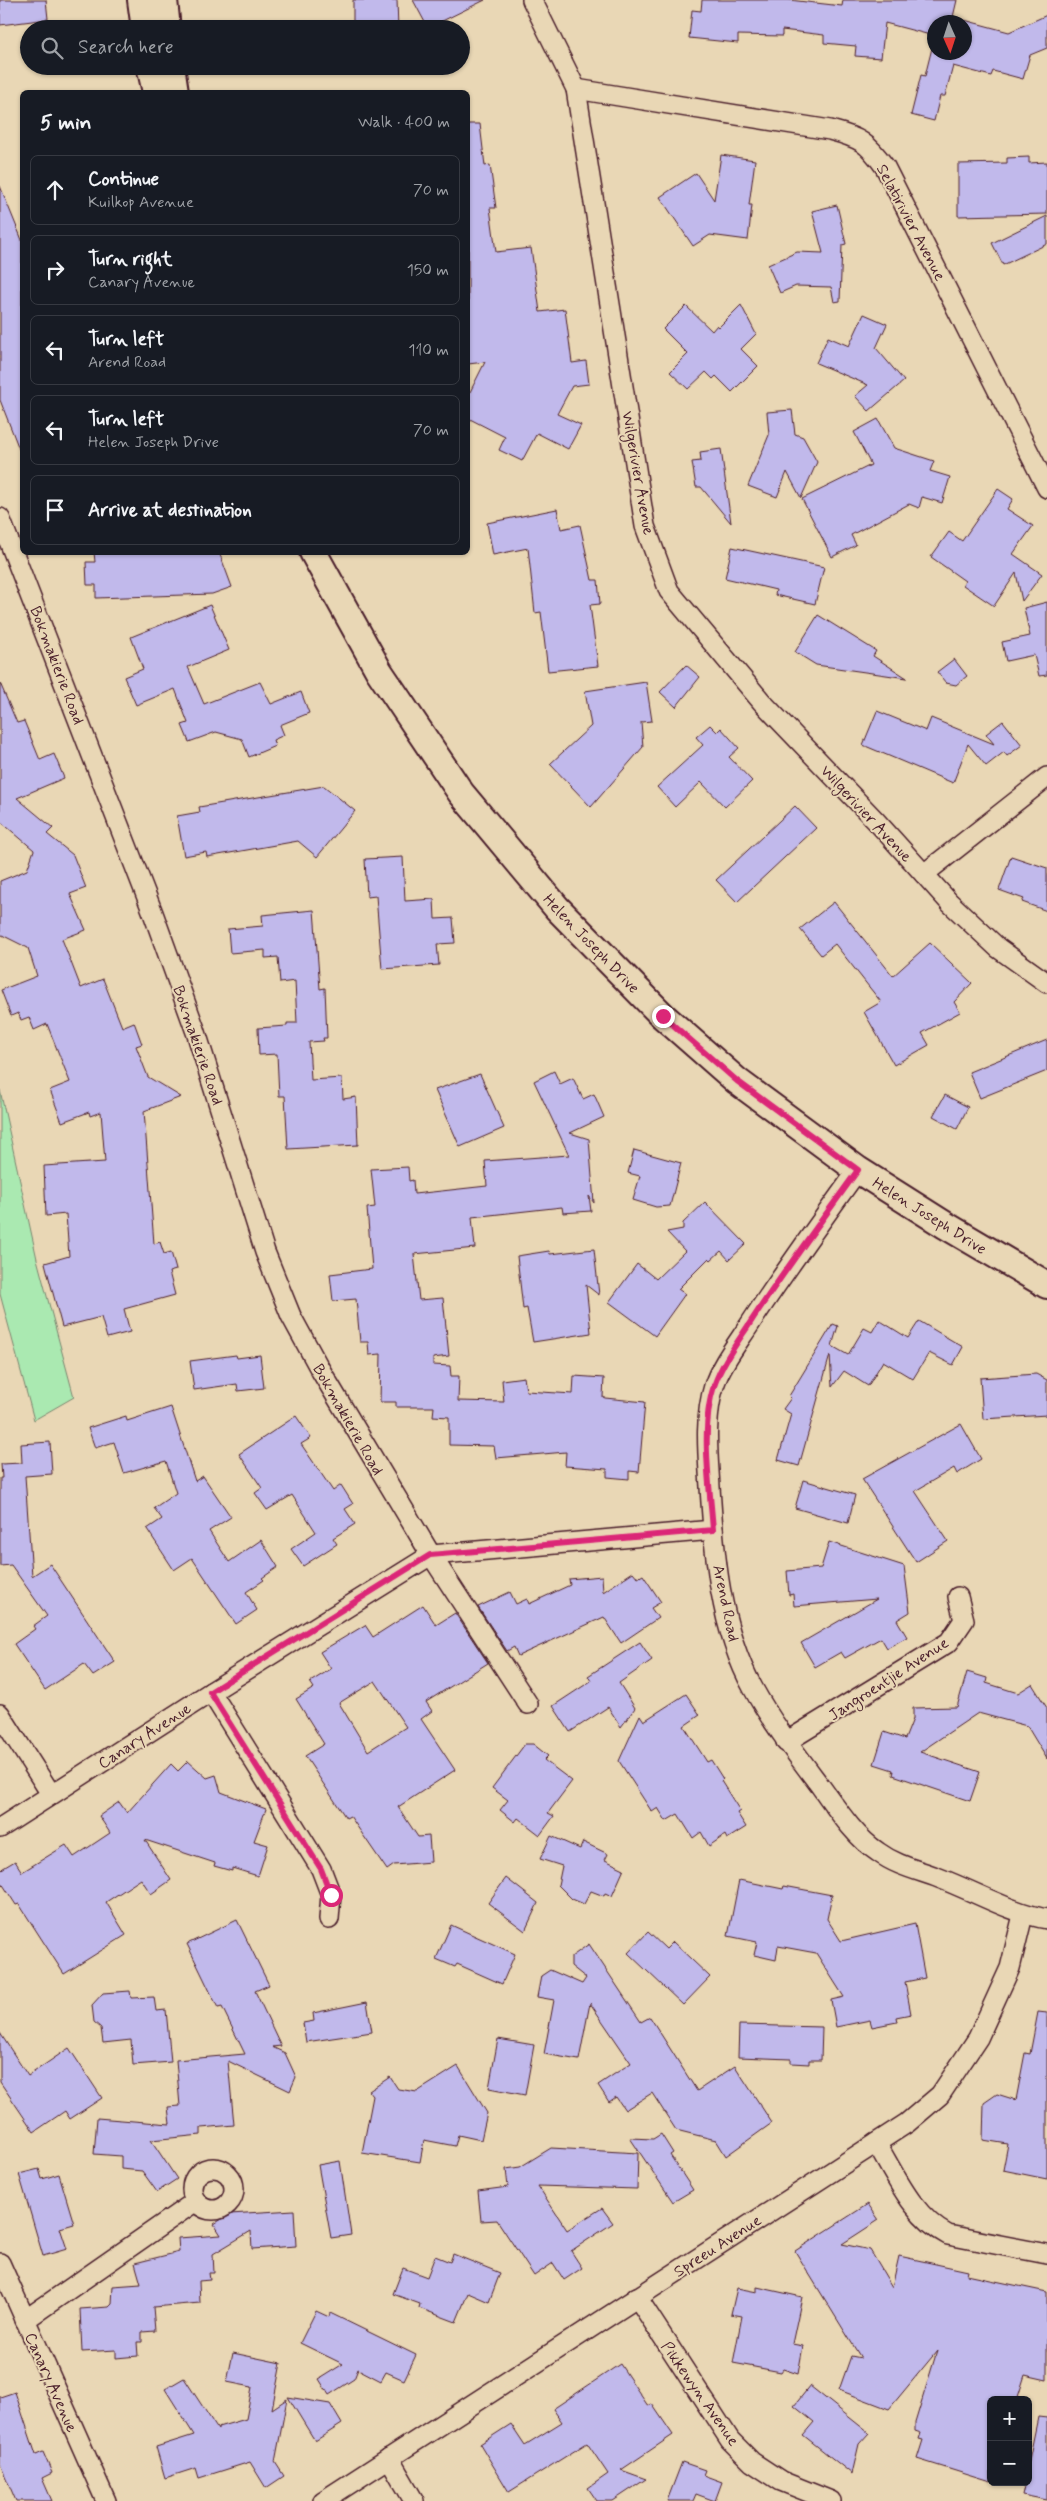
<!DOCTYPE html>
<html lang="en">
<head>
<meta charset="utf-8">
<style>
  body { margin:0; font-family:Mynerve,sans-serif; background:#242831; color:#f1f3f6 }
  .controls { position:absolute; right:15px; bottom:15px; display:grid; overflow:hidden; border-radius:8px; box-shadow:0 1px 4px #0004 }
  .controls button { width:45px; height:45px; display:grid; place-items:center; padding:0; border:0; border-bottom:1px solid #363941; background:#171b24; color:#f1f3f6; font:25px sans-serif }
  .compass { position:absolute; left:927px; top:15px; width:45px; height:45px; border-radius:50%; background:#171b24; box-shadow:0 1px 4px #0004; rotate:177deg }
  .stop { position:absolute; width:15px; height:15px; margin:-11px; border:4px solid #db2777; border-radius:50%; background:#fff }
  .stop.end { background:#db2777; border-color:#fff; box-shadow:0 1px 5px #0008 }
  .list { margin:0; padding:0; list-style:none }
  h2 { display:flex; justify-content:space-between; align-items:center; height:65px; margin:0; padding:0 20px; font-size:21px }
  h2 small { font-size:16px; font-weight:400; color:#9ea1a6 }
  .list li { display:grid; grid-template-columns:32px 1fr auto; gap:15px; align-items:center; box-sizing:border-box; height:70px; margin:0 10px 10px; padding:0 10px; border:1px solid #363941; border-radius:8px }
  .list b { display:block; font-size:19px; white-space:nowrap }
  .list p { margin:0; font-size:16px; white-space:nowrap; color:#9ea1a6 }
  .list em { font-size:16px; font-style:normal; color:#9ea1a6 }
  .icon { flex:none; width:28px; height:28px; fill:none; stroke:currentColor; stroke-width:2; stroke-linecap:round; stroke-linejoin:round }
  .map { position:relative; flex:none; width:1047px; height:2501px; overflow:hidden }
  .search { position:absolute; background:#171b24; box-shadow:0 1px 4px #0004; left:20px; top:20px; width:450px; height:55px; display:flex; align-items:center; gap:12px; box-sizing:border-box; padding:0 18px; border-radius:28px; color:#9ea1a6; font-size:19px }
  .panel { position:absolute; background:#171b24; box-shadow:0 1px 4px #0004; left:20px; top:90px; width:450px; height:465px; border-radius:8px }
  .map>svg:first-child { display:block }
  .green { fill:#aae9b1; stroke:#7a846e }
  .building { fill:#c1b9eb; stroke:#4a1f2b; fill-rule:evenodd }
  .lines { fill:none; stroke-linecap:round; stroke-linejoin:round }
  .street-casing { stroke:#4a1f2b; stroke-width:22 }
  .secondary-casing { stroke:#4a1f2b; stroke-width:30 }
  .street { stroke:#e9d7b5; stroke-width:19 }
  .secondary { stroke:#e9d7b5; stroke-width:26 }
  .route { stroke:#db2777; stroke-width:6 }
  .labels { text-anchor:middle; stroke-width:4; stroke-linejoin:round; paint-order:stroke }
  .street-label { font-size:16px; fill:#4a1f2b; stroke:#e9d7b5 }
</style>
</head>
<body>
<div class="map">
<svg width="1047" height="2501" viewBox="0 0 1047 2501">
  <rect width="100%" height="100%" fill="#e9d7b5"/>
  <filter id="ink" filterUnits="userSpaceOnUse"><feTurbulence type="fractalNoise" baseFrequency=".02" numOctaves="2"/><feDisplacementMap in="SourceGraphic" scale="10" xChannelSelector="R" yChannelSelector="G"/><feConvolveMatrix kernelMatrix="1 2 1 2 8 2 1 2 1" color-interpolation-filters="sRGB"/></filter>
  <g filter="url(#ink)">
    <polygon class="green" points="0,1090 37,1259 74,1397 34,1420 0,1294"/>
    <g class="building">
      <polygon points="0,0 46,0 48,19 0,25"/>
      <polygon points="353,0 397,0 398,29 353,29"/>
      <polygon points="413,0 485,0 428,28"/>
      <polygon points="702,0 789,0 842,6 843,0 957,0 953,17 1009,32 1047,15 1047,48 1030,55 1023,79 993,71 991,76 953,66 945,96 940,96 934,121 911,115 921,75 925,76 934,40 934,52 964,52 964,22 934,22 934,36 885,23 881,58 855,56 856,46 824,43 824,35 782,30 782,36 738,35 738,43 689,38 692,10 701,11"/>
      <polygon points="468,124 480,124 485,166 490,165 496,208 490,208 496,252 531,248 540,312 565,309 572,363 586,361 589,384 572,386 557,414 581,425 568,449 537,433 522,461 499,450 505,437 468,418 468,396 485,362 468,364"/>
      <polygon points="721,155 755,160 749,205 752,205 748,240 710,235 693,246 660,197 696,173 714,200"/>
      <polygon points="1029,157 1029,163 1047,162 1047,214 958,216 958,164 1007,163 1007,158"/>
      <polygon points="0,186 22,240 22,454 21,454 0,400"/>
      <polygon points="837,205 846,244 842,245 840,301 834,302 831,287 796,286 780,293 768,265 797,252 823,253 812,211"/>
      <polygon points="1047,216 1047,244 1003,265 992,243"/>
      <polygon points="741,305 756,334 741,349 758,366 732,392 716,376 713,379 706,372 688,389 670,372 688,354 663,329 686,306 712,331 717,325 719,327"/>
      <polygon points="864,314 887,324 876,348 904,381 869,411 855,396 868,385 816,363 828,337 849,346"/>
      <polygon points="792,410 795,434 803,437 817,462 801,498 787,472 777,497 748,486 769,435 767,412"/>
      <polygon points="878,419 894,448 934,461 930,471 950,477 942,503 922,497 919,508 909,504 851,535 856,545 832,557 802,499 871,465 854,432"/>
      <polygon points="721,449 731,523 701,487 696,487 692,462 701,461 700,452"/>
      <polygon points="998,489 1013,499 1007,509 1033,526 1013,554 1042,574 1022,601 1016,573 994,606 963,585 965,581 931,557 949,532 962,541"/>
      <polygon points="557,509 561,529 580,525 592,580 598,580 600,604 590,605 598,666 548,671 541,612 535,613 528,548 493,555 487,523"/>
      <polygon points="732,547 824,567 815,604 775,595 776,590 725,578"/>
      <polygon points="94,552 219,552 232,587 212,594 96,598 96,585 87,585 86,562 95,562"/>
      <polygon points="1047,602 1047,675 1039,676 1034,655 1006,661 1002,642 1030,636 1024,608"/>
      <polygon points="210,605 229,650 188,667 204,704 260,682 271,704 301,692 309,713 280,725 284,735 273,740 275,746 249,757 242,739 216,732 189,742 182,725 188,723 175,689 136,705 124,677 143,669 131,637"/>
      <polygon points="818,615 876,651 873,656 907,678 816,665 795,652"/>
      <polygon points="954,659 967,676 956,685 946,683 937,672"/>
      <polygon points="686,665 700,677 676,707 660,692"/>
      <polygon points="646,682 652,721 641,722 643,747 591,807 550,764 591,726 585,691"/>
      <polygon points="0,683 17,723 24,721 40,760 54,754 64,778 17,798 53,828 47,834 73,855 86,888 70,894 86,930 62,939 81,988 103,979 122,1027 134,1022 142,1044 136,1046 148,1077 181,1097 144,1111 154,1244 160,1242 164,1254 171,1252 176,1270 169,1272 175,1295 124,1309 130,1332 107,1338 101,1317 62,1327 45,1263 69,1256 66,1214 46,1216 44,1166 105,1162 101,1112 90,1116 89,1112 62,1122 50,1090 70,1082 47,1024 34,1030 29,1017 21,1020 18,1013 11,1016 1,990 37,976 28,948 0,934 0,881 27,870 34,850 0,821"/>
      <polygon points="877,711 926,731 931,718 994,744 986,734 1003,721 1022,745 1007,756 1004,752 986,766 968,744 953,783 863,745"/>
      <polygon points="710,725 717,732 721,728 739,748 729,757 752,781 725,807 701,782 675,807 657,787 703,745 696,737"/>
      <polygon points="324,786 355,811 317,857 298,841 207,857 206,852 184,856 177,816 200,812 199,807"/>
      <polygon points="795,806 816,828 737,902 716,880"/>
      <polygon points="1011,856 1047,868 1047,911 1022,902 1024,899 999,890"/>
      <polygon points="403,857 405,901 434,899 435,919 453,918 455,943 437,944 439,965 382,969 376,896 367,897 365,859"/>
      <polygon points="834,902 893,976 930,943 972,983 954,1002 960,1012 922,1033 929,1045 894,1065 864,1012 881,1002 835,944 821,955 800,929"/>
      <polygon points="314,910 320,989 325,988 327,1038 323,1038 324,1041 309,1042 311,1080 342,1078 343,1099 356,1097 358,1145 288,1149 285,1096 279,1096 277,1054 259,1055 258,1028 287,1026 287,1023 297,1023 295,981 280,983 278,957 265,958 265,950 230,953 228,929 263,926 262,915"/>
      <polygon points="1047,1040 1047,1071 980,1098 969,1072"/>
      <polygon points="554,1071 560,1084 573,1078 583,1099 594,1094 604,1117 570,1133 589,1139 594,1203 589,1196 591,1211 563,1213 562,1207 472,1217 475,1248 414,1254 419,1300 443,1298 449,1356 433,1358 433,1365 450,1366 451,1376 459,1376 458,1401 504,1402 502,1380 524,1377 526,1391 573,1394 574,1376 604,1378 603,1397 605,1398 645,1402 639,1472 629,1471 629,1479 607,1477 607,1469 565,1466 566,1452 496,1458 494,1446 449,1445 449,1417 433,1416 434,1407 396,1407 396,1402 380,1402 381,1354 369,1355 368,1342 360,1342 356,1299 333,1301 330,1274 372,1269 367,1208 375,1207 371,1169 408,1167 409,1181 413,1180 414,1194 487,1186 485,1161 569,1155 534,1081"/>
      <polygon points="480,1074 504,1128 460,1147 435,1090"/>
      <polygon points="945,1095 968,1107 957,1129 933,1116"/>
      <polygon points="634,1150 681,1163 670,1206 656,1207 633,1200 640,1176 628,1173"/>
      <polygon points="705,1202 746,1244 729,1260 721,1251 711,1260 709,1258 678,1289 685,1294 655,1336 609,1302 637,1264 656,1279 685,1251 667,1232 683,1229 683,1223"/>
      <polygon points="594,1249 599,1295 586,1285 591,1333 533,1342 527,1308 523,1309 517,1256 549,1251 550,1254"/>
      <polygon points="879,1320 908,1338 919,1321 963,1347 953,1365 929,1353 913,1379 883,1361 868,1386 844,1371 832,1387 830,1355 799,1466 778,1460 791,1414 783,1409 791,1398 789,1396 833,1324 838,1326 832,1346 848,1355 864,1328 872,1332"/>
      <polygon points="236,1355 237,1358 260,1355 264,1388 238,1391 237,1384 194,1390 190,1361"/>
      <polygon points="1036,1374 1047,1380 1047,1415 983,1419 980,1378"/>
      <polygon points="171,1407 195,1481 203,1476 231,1517 209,1531 229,1562 261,1540 278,1567 262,1578 264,1580 246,1592 257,1610 236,1624 192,1558 174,1570 147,1529 162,1519 154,1508 176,1493 166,1461 124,1473 114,1442 95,1448 88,1428 126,1416 127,1421"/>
      <polygon points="296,1416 311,1438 301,1444 333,1491 341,1485 353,1504 345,1509 355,1524 333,1538 337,1544 303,1566 291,1549 316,1532 292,1495 267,1510 255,1493 262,1488 239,1454"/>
      <polygon points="961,1424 981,1459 957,1474 954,1468 915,1491 948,1541 916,1562 862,1479"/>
      <polygon points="50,1442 52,1474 25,1476 32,1576 50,1564 115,1662 93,1676 84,1664 45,1690 14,1644 35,1629 33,1626 47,1616 11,1565 0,1566 0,1478 2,1478 1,1464 22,1463 21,1444"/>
      <polygon points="803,1480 855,1495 848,1523 795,1508"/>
      <polygon points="829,1542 904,1566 910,1612 897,1620 907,1637 887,1648 881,1638 845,1658 841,1652 815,1667 801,1643 877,1599 794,1606 793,1594 789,1595 787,1571 821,1568"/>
      <polygon points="633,1572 638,1578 643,1575 661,1602 651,1608 658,1618 621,1643 604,1617 518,1656 514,1647 507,1651 478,1607 510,1592 516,1604 527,1599 529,1604 570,1585 569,1579 602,1576 603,1592"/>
      <path d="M423,1605L436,1625L455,1613L488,1663L426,1702L432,1711L421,1719L455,1770L398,1807L418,1837L429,1836L431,1862L394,1865L387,1870L350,1816L346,1818L305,1756L324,1744L296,1699L314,1688L310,1682L331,1669L320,1652L365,1625L373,1637ZM375,1681L406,1727L368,1751L339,1703Z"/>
      <polygon points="640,1642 652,1660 619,1683 635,1708 621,1727 608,1707 570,1732 553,1706 591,1681 588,1676"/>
      <polygon points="967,1672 987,1678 986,1683 1018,1693 1032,1684 1047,1708 1047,1759 1027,1726 978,1713 920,1752 980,1772 970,1801 893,1775 894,1771 892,1772 893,1770 874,1764 884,1732 905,1739 913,1719 913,1708 957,1707"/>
      <polygon points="686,1694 700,1715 684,1726 707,1762 711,1760 723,1779 721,1781 740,1811 737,1813 746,1827 727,1839 725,1835 709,1846 701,1832 693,1838 678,1814 666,1821 658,1808 652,1812 619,1761 640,1715 644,1721"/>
      <polygon points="525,1744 533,1744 548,1756 544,1760 572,1781 548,1813 554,1816 540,1835 518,1818 515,1822 500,1810 508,1800 492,1788"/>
      <polygon points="188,1761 207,1778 216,1775 221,1792 266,1809 254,1841 268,1845 258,1876 232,1868 232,1871 214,1866 215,1863 145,1840 171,1880 151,1894 141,1879 106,1902 126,1935 64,1974 19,1904 16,1905 0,1880 0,1870 15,1861 22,1872 66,1845 74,1857 110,1833 99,1816 119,1802 127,1813 171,1764 178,1771"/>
      <polygon points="551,1836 580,1849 583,1842 608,1854 605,1860 624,1869 612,1896 605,1893 604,1896 591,1891 584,1904 572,1899 558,1885 562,1866 540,1859"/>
      <polygon points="506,1878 538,1903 525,1931 488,1903"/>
      <polygon points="739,1880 783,1889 784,1886 832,1895 827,1919 841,1941 915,1924 925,1978 905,1982 911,2014 896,2017 897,2022 872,2027 870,2020 836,2027 831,2000 844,1997 816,1953 778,1946 776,1960 754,1955 757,1942 728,1936"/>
      <polygon points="237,1920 269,1985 255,1991 281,2046 272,2047 285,2053 296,2077 290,2091 228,2061 234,2125 201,2128 201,2135 151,2140 177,2179 157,2192 142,2171 121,2169 121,2156 94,2154 97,2118 170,2124 168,2107 180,2106 176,2060 245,2054 222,2007 218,2008 187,1944"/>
      <polygon points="451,1925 515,1954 502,1984 457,1964 455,1967 436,1959"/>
      <polygon points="648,1932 666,1949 673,1942 710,1977 683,2005 628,1953"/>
      <polygon points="589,1944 641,2022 650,2017 697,2091 735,2066 772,2123 726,2156 716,2140 676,2130 652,2093 625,2110 616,2097 609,2102 598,2085 631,2063 590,2003 579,2060 544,2054 554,2000 537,1997 541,1976 550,1970 582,1984 586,1978 571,1966 571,1957"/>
      <polygon points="130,1991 131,1998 154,1997 156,2011 166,2010 171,2062 133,2065 131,2040 103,2043 101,2028 94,2022 92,2005 103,1993"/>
      <polygon points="367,2002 372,2032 306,2042 303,2023 314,2021 313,2013"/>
      <polygon points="1038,2012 1047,2013 1047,2179 1003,2170 1008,2144 983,2140 984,2103 997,2094 1016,2100 1025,2053 1030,2054"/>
      <polygon points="739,2025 822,2027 821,2060 809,2060 809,2064 791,2063 791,2059 738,2057"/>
      <polygon points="0,2033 28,2076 69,2048 102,2098 70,2119 65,2111 34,2132 0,2082"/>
      <polygon points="498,2039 534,2045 525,2095 489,2088"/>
      <polygon points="458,2066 487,2113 481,2140 458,2135 455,2146 424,2140 420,2162 362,2153 373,2096 369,2091 390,2077 398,2089 417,2092"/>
      <polygon points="661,2134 673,2153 670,2155 693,2190 673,2202 630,2138 653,2139"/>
      <polygon points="551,2148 638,2153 637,2189 538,2186 567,2230 602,2208 613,2223 571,2251 582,2268 564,2280 553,2263 534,2276 497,2220 481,2221 478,2191 508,2187 506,2169 520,2167"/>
      <polygon points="340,2161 351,2235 331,2238 318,2165"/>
      <polygon points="39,2169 42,2179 59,2174 74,2224 60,2228 67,2249 43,2256 19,2174"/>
      <polygon points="868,2204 879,2220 842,2244 870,2250 892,2287 899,2256 968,2271 967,2275 1047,2292 1047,2380 1025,2375 1017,2400 991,2400 991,2482 917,2459 923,2440 919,2439 921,2433 915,2431 915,2423 937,2351 889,2409 839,2390 851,2356 861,2358 795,2251"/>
      <polygon points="294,2210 296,2246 252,2249 251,2231 213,2254 214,2273 209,2273 210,2280 199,2281 200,2303 153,2307 155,2331 142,2332 142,2342 137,2342 138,2356 116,2358 116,2350 82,2352 80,2309 109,2307 112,2304 113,2286 141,2284 135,2263 179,2252 178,2238 221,2235 214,2224 230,2214"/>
      <polygon points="453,2254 500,2273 489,2302 468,2293 456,2322 419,2308 420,2304 393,2294 403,2268 427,2277 435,2256 450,2262"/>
      <polygon points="757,2287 802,2297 792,2344 803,2346 798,2374 783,2369 781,2372 733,2363 742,2316 731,2314 737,2288 757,2292"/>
      <polygon points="316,2311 329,2317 330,2313 416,2355 404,2380 386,2372 381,2381 358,2369 354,2379 329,2395 319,2379 343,2364 300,2343"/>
      <polygon points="233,2353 281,2363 272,2409 287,2399 275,2462 284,2476 266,2488 250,2462 199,2478 196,2468 165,2478 156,2447 194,2435 165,2389 184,2378 218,2430 218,2427 246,2419 252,2387 227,2382"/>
      <polygon points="620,2364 648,2406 652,2404 673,2435 621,2470 646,2479 613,2501 597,2501 588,2488 608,2474 587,2443 509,2492 480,2444 511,2424 525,2445 562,2422 553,2409"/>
      <polygon points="810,2386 869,2433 859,2444 852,2474 803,2435 814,2422 794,2406"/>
      <polygon points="15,2392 36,2455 43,2452 52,2473 42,2478 52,2501 16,2501 0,2464 0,2397"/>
      <polygon points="288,2397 330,2404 342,2424 315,2441"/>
      <polygon points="1038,2417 1047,2418 1047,2500 1022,2495 1025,2482 1028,2482 1028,2465"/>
      <polygon points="682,2462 705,2470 703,2475 722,2482 715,2501 696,2494 693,2501 667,2501"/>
    </g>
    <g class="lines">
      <defs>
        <g id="street">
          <polyline points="532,0 576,89 645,526 669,591 762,702 876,821 950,903 998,948 1047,983"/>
          <path d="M576,89L830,130C860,138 867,142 885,167L1047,488"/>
          <polyline points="0,518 153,913 196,1032 265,1252 291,1316 321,1371 431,1555 528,1704"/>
          <polyline points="924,874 1047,777"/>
          <path d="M858,1170C821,1221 784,1272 750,1324C737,1344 721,1364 714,1386C704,1418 708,1455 710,1487C714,1553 720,1629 753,1688C772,1723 797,1755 821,1787C837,1809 855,1837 878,1852C897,1866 918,1870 939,1878C976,1892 1009,1912 1047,1919"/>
          <polyline points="211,1692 321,1869 331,1895 329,1919"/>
          <polyline points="0,1714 51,1794"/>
          <polyline points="786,1742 949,1642 964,1620 958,1597"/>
          <polyline points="0,1828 211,1692 431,1555 713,1530"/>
          <path d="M876,2143C896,2176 913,2217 948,2235L1047,2254"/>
          <circle cx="213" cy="2189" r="21"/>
          <polyline points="0,2263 106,2501"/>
          <polyline points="637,2297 730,2440 752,2462 781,2481 831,2501"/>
          <polyline points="25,2320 196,2201"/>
          <polyline points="389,2458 414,2501"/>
          <polyline points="323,2501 907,2123 940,2095 978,2038 1010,1968 1023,1915"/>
        </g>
        <g id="secondary">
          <polyline points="141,0 145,29"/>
          <polyline points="164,0 167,29"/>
          <polyline points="150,66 156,92"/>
          <polyline points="171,66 175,92"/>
          <polyline points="313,552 379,671 461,793 557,908 663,1016 737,1081 858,1170 945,1225 1047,1285"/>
        </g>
      </defs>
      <use href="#street" class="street-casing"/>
      <use href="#secondary" class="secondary-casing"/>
      <use href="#street" class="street"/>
      <use href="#secondary" class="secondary"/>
    </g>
  </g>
  <g class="lines" filter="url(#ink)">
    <path class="route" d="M331,1895L321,1869L210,1692L430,1555L713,1530C710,1487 700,1427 714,1386C722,1363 737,1343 750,1323C784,1271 821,1221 858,1170L737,1081L663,1016"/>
  </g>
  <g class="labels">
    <g class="street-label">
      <text transform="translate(912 222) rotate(62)" y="6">Selatirivier Avenue</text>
      <text transform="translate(639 473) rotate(80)" y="6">Wilgerivier Avenue</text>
      <text transform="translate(58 665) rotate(69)" y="6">Bokmakierie Road</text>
      <text transform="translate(867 813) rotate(47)" y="6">Wilgerivier Avenue</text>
      <text transform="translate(592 943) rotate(46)" y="6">Helen Joseph Drive</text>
      <text transform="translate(199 1045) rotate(71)" y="6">Bokmakierie Road</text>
      <text transform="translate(930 1215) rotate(32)" y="6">Helen Joseph Drive</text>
      <text transform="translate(349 1419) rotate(60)" y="6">Bokmakierie Road</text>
      <text transform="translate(727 1603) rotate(78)" y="6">Arend Road</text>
      <text transform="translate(888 1678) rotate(-33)" y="6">Jangroentjie Avenue</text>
      <text transform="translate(144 1735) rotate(-33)" y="6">Canary Avenue</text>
      <text transform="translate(717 2245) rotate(-33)" y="6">Spreeu Avenue</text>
      <text transform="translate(52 2382) rotate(66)" y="6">Canary Avenue</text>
      <text transform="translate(701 2393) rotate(55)" y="6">Pikkewyn Avenue</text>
    </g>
  </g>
</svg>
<div class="controls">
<button>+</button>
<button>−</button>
</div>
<svg class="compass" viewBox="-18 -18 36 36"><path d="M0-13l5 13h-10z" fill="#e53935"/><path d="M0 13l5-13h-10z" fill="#9ea1a6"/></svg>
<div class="stop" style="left:331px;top:1895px"></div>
<div class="stop end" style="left:663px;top:1016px"></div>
<div class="search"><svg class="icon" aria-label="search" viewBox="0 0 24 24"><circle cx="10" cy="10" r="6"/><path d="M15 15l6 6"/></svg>Search here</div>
<section class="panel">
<h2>5 min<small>Walk · 400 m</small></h2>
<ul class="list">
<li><svg class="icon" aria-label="ahead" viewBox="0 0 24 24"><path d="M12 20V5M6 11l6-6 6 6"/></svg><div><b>Continue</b><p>Kuilkop Avenue</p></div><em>70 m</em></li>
<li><svg class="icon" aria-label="right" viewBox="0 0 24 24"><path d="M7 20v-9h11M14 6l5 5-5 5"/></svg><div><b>Turn right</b><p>Canary Avenue</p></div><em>150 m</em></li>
<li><svg class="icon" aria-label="left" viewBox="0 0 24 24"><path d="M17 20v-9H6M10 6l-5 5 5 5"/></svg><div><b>Turn left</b><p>Arend Road</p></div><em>110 m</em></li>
<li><svg class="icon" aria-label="left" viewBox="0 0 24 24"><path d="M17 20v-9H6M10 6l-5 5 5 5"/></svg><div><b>Turn left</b><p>Helen Joseph Drive</p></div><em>70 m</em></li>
<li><svg class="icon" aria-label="arrive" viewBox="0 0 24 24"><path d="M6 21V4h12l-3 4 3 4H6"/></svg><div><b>Arrive at destination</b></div></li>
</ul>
</section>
</div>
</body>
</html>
